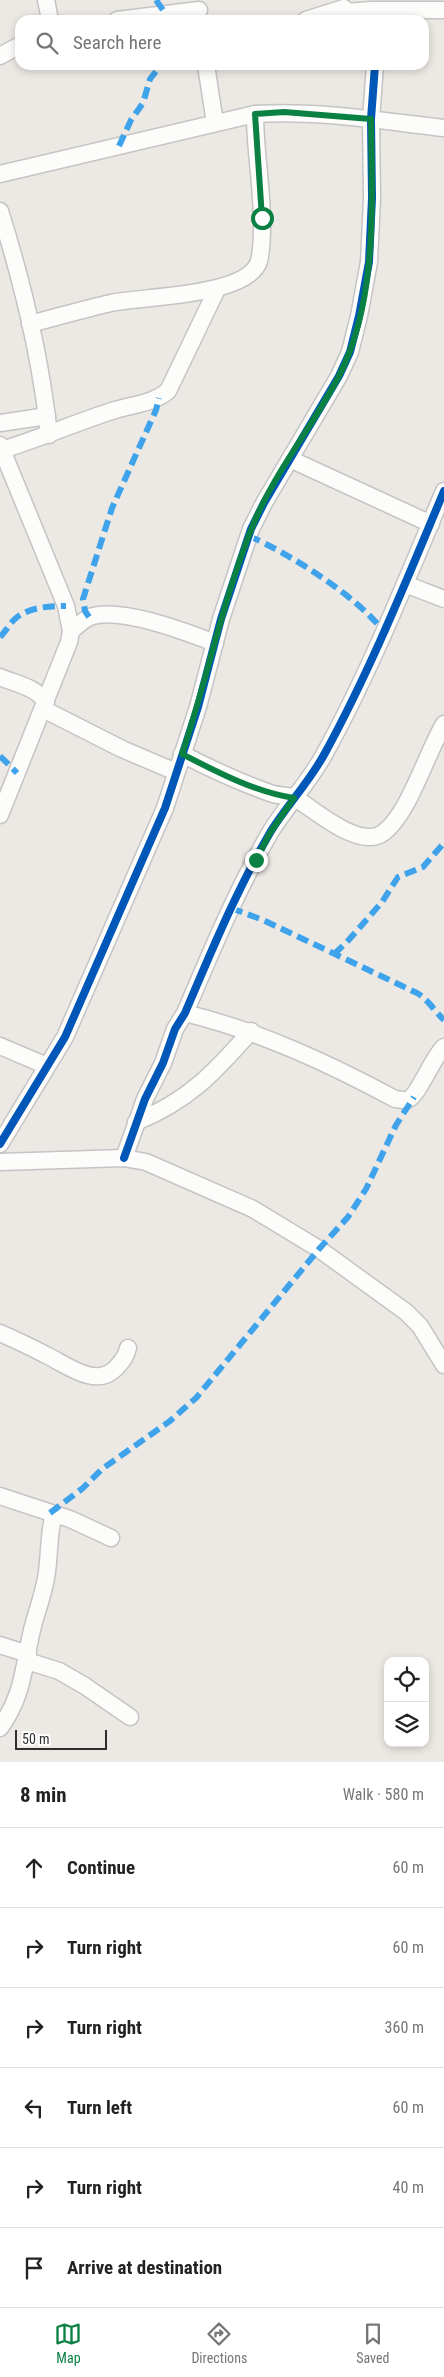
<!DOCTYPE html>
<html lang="en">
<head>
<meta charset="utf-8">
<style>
  body { margin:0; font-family:"Roboto Condensed",sans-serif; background:#f6f6f6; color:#222 }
  .controls { position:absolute; right:15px; bottom:15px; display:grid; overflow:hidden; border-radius:10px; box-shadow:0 2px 8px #0003 }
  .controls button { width:45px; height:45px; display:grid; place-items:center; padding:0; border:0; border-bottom:1px solid #e0e0e0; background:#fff; color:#222; font:25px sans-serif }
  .scale { position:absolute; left:15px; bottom:12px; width:92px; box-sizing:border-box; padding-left:5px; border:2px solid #2e2e2e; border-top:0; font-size:14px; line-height:18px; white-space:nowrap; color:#2e2e2e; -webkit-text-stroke:4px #fff; paint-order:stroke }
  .stop { position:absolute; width:15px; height:15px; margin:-11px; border:4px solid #0b8043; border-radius:50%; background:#fff }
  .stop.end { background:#0b8043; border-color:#fff; box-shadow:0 1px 5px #0008 }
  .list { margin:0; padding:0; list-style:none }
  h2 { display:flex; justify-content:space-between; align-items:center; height:65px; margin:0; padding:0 20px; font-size:21px }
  h2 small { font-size:16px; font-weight:400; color:#767676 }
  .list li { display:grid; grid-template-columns:32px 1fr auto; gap:15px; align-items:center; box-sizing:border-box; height:80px; padding:0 20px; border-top:1px solid #e0e0e0 }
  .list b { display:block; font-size:19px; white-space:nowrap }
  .list em { font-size:16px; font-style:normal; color:#767676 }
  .icon { flex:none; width:28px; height:28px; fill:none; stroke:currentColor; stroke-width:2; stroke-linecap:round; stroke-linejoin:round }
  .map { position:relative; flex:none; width:444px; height:1762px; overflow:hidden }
  .search { position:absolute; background:#fff; box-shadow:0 2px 8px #0003; left:15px; right:15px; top:15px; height:55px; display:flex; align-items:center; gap:12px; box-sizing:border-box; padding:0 18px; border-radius:15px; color:#767676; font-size:19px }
  .sheet { height:545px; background:#fff }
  nav { display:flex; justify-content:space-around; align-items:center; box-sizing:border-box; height:70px; border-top:1px solid #e0e0e0; background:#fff; font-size:14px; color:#767676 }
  nav a { display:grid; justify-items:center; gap:2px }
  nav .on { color:#0b8043 }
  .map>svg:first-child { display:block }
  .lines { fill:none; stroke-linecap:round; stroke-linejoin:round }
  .minor-casing { stroke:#c5c4c5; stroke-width:19 }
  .minor { stroke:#fcfcfb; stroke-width:16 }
  .quiet { stroke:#3ea3eb; stroke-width:6; stroke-dasharray:12 6; stroke-linecap:butt }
  .cycleway-casing { stroke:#fff; stroke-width:11 }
  .cycleway { stroke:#0057b8; stroke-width:8 }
  .route { stroke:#0b8043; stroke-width:6 }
</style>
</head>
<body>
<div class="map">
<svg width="444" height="1762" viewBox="0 0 444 1762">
  <rect width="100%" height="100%" fill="#ece8e4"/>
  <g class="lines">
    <defs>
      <g id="minor">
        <polyline points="46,0 50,20"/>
        <polyline points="334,13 371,10 444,10"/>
        <polyline points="117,20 199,10"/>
        <polyline points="306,20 344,8"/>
        <polyline points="0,56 20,45"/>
        <polyline points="206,65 215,123"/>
        <path d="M0,174L255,114C318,110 381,121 444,128"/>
        <path d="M0,211C23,284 41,359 49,435"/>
        <path d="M30,324C57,317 84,309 111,303C143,296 248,297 259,261C262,249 262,236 262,223C262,186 255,150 255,114"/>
        <polyline points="0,423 47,416"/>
        <polyline points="0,445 66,606 71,631 69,642 0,815"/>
        <path d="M2,450C41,438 77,422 115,410C134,404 152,404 168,391L217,289"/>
        <polyline points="290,459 431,524"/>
        <polyline points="405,584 444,599"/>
        <path d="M71,631C77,626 83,620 90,617C119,606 186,632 215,643"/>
        <path d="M0,677C16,684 36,687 46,702"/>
        <polyline points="43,709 122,749 176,772"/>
        <path d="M182,754C211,769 241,783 273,794C280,796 288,795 295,798C314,809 359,850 383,833C409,814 426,754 444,724"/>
        <path d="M185,1013C259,1031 328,1063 395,1099C399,1099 404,1101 407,1100C418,1097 432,1058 444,1047"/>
        <polyline points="0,1046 47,1066"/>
        <path d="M136,1122C188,1101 214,1073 251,1031"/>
        <polyline points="0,1144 65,1037 165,808 198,707 221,619 251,529 264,503 339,376 350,352 359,316 369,262 372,198 371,119 375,65"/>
        <path d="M124,1158L145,1099L163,1063L175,1029L185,1013C211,952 237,889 271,831C288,804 310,781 325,753C371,669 407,579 444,491"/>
        <polyline points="0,1162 124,1158 146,1162 253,1209 319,1249 406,1312 420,1326 444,1365"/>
        <path d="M0,1333C16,1340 31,1347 46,1355C67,1365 96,1389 116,1368C122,1361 126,1357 128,1348"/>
        <polyline points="0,1496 70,1519 111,1538"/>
        <polyline points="0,1645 28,1654"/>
        <polyline points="27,1661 59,1671 85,1686 130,1717"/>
        <path d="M0,1728C24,1694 23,1668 32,1630C36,1613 43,1596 46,1578C50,1557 48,1534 54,1514"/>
      </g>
    </defs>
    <use href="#minor" class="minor-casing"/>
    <use href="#minor" class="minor"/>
    <g class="quiet">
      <polyline points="156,0 165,13"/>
      <polyline points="119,146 131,120 143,103 150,79 161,65"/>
      <path d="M249,536C290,554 357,596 384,632"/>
      <polyline points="89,617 85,611 83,599 112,508 156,410 159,398"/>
      <path d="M0,637C6,631 10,623 16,618C30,607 49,606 66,606"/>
      <polyline points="0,756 17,773"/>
      <path d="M231,908L263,920L417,993C429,1000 434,1011 444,1020"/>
      <polyline points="334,954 346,943 382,902 398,877 423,867 444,843"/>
      <polyline points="50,1513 83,1488 102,1469 170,1421 196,1398 319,1249 348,1217 366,1189 396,1125 414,1097"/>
    </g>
    <defs>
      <g id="cycleway">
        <polyline points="0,1144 65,1037 165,808 198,707 221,619 251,529 264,503 339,376 350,352 359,316 369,262 372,198 371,119 375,65"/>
        <path d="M124,1158L145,1099L163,1063L175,1029L185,1013C211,952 237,889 271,831C288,804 310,781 325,753C371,669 407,579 444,491"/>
      </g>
    </defs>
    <use href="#cycleway" class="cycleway-casing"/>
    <use href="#cycleway" class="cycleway"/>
  </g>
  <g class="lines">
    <path class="route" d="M256,860L270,833L294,798C255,792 217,772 182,754C207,680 222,603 251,530C272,475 312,428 339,376C378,300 372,202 371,119L284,112L255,114L262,218"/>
  </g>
</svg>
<div class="controls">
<button><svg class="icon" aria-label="locate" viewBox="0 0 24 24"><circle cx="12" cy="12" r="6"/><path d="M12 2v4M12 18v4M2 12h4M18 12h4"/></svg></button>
<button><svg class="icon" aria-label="layers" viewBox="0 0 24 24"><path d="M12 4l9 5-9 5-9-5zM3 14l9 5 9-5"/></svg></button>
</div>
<div class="scale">50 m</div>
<div class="stop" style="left:262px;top:218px"></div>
<div class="stop end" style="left:256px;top:860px"></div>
<div class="search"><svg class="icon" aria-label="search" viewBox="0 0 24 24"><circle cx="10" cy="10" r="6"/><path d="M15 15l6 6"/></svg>Search here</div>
</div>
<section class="sheet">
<h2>8 min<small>Walk · 580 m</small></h2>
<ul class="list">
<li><svg class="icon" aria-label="ahead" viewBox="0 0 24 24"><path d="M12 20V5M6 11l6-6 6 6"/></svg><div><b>Continue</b></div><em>60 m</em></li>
<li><svg class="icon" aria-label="right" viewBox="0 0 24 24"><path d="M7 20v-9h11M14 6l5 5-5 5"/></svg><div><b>Turn right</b></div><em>60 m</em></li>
<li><svg class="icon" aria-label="right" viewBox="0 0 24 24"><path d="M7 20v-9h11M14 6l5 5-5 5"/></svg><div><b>Turn right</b></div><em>360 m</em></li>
<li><svg class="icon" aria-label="left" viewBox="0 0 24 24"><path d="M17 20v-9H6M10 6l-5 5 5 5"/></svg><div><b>Turn left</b></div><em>60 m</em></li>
<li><svg class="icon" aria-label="right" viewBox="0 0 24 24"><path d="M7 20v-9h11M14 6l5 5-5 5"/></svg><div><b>Turn right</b></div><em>40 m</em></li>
<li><svg class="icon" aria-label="arrive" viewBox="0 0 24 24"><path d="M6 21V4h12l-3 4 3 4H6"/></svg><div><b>Arrive at destination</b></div></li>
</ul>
</section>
<nav>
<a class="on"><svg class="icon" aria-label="map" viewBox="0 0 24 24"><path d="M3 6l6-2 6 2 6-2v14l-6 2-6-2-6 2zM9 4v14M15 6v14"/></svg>Map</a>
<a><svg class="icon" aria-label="directions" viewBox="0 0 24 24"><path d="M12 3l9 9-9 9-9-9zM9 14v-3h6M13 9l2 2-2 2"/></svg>Directions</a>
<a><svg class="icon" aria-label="saved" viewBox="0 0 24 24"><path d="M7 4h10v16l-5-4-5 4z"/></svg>Saved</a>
</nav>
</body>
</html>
